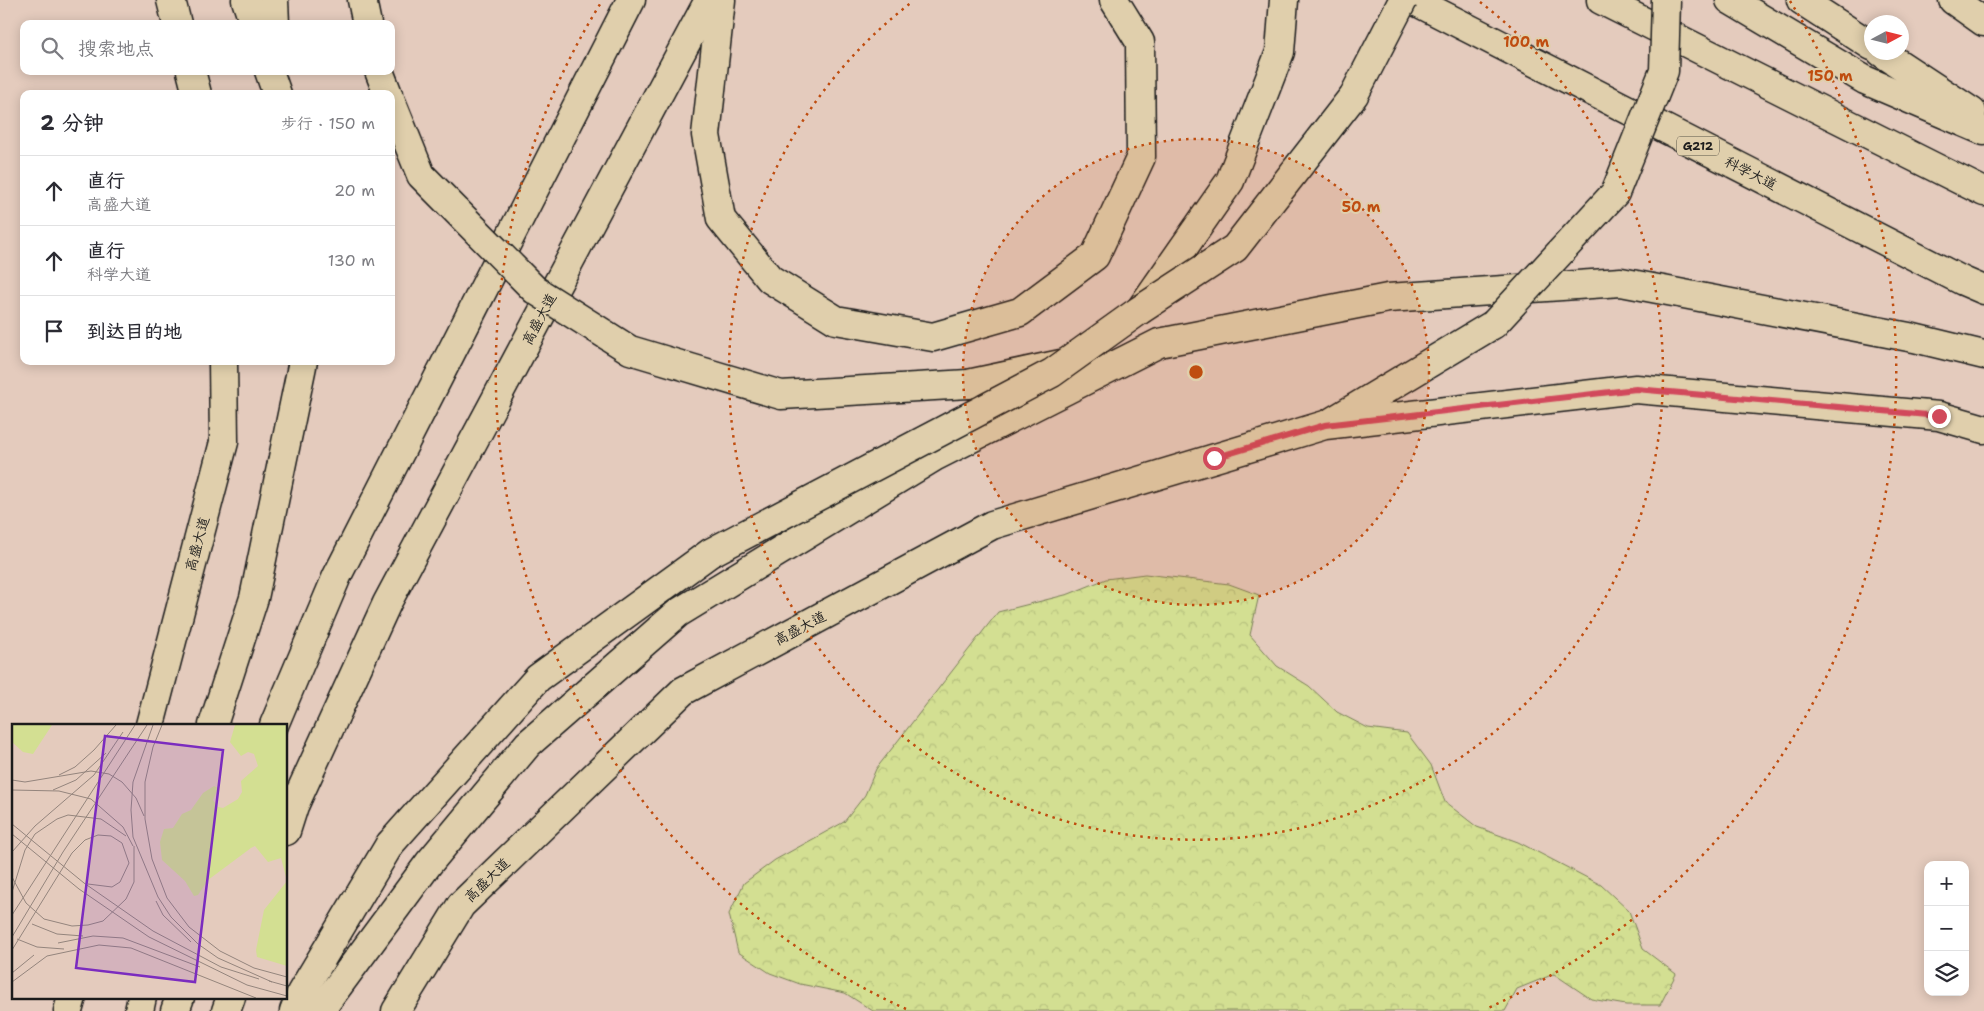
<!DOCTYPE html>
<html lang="zh">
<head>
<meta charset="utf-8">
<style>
  body { margin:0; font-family:"Shantell Sans","LXGW WenKai TC",sans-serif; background:#f7f7f7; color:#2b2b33 }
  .controls { position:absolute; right:15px; bottom:15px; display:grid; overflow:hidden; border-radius:10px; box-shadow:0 2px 12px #0003 }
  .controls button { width:45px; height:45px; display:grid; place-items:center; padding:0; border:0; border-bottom:1px solid #e1e1e2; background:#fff; color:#2b2b33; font:25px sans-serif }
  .compass { position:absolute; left:1864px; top:15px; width:45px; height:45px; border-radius:50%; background:#fff; box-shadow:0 2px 12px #0003; rotate:83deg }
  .stop { position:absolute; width:15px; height:15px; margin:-11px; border:4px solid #d1495b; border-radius:50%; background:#fff }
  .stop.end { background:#d1495b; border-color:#fff; box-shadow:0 1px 5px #0008 }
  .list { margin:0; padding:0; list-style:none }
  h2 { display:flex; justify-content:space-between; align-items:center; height:65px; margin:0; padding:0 20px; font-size:21px }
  h2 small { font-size:16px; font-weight:400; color:#7c7c81 }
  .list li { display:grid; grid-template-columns:32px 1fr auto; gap:15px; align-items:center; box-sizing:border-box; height:70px; padding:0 20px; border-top:1px solid #e1e1e2 }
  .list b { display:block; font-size:19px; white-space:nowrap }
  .list p { margin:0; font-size:16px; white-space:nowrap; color:#7c7c81 }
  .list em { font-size:16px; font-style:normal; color:#7c7c81 }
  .icon { flex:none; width:28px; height:28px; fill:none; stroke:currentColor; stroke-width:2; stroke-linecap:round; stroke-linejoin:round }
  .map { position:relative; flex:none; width:1984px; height:1011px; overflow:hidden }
  .search { position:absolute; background:#fff; box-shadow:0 2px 12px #0003; left:20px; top:20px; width:375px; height:55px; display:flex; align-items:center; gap:12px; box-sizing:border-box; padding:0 18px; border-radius:10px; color:#7c7c81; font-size:19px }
  .panel { position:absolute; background:#fff; box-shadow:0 2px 12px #0003; left:20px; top:90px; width:375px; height:275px; border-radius:10px }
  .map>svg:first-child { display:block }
  .forest { fill:url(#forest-crowns); stroke:#787e57 }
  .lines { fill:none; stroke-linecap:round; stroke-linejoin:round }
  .secondary-casing { stroke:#1c1c1c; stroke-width:31 }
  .highway-casing { stroke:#1c1c1c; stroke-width:31 }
  .secondary { stroke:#e0cfac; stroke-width:28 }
  .highway { stroke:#e0cfac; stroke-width:28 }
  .secondary-bridge-casing { stroke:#1c1c1c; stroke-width:31; stroke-linecap:butt }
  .highway-bridge-casing { stroke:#1c1c1c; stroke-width:31; stroke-linecap:butt }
  .secondary-bridge { stroke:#e0cfac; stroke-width:28 }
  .highway-bridge { stroke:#e0cfac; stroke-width:28 }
  .route { stroke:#d1495b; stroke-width:6 }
  .ring { fill:none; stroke:#bf4d0f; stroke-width:2.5; stroke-dasharray:2.5 5 }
  .labels { text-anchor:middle; stroke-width:4; stroke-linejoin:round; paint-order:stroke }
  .shield { fill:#e0cfac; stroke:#575247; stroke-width:1 }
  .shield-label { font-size:12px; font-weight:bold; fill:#1c1c1c }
  .street-label { font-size:14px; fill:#1c1c1c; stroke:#e0cfac }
  .inset-road { fill:none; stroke:#94857d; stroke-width:1 }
  .view { fill:#7b2cbf; fill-opacity:0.15; stroke:#7b2cbf; stroke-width:2.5 }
  .inset-edge { fill:none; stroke:#1c1c1c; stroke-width:2.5 }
  .centre { fill:#bf4d0f; stroke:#e0cfac; stroke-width:2.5 }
  .ring-label { font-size:15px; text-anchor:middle; font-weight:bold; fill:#bf4d0f; stroke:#e0cfac; stroke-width:4; stroke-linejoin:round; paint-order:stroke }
</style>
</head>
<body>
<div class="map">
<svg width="1984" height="1011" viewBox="0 0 1984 1011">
  <defs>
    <pattern id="forest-crowns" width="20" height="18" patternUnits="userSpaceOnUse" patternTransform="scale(1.25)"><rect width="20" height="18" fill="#d3df92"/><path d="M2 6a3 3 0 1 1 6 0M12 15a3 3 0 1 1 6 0" fill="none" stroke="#b5bf7d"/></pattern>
  </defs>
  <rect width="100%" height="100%" fill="#e4cbbd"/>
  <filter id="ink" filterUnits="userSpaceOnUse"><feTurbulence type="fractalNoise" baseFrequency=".02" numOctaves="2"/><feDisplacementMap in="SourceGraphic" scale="10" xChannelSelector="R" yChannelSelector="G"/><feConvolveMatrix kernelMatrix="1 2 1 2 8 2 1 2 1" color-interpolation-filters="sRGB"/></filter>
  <g filter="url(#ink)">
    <polygon class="forest" points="1145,574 1229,584 1259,595 1250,635 1277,666 1309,686 1337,712 1368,728 1407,733 1431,765 1445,802 1477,827 1518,842 1601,885 1629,911 1643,949 1676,974 1660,1005 1626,1005 1591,999 1554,974 1517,989 1505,1011 873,1011 845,993 800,984 770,973 738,952 729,914 744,883 775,860 844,822 865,795 876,769 998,612 1069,594 1106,579"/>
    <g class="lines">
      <defs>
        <g id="secondary">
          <polyline points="171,0 177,24"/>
          <polyline points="1953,0 1984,22"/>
          <polyline points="191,71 197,94"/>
          <polyline points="1333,421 1494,324"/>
          <polyline points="150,725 224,442 223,361"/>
          <polyline points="68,1011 72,997"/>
          <polyline points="396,1011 461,905 683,691 992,525 1325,425 1636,389 1939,416 1984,429"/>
        </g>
        <g id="highway">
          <polyline points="246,0 254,24"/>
          <polyline points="274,0 275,24"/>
          <polyline points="362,0 367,24"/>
          <polyline points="721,0 706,135 721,219 770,279 836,320 933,337 1020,312 1095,256 1141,157 1140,42 1114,0"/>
          <polyline points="1413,0 1963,281 1984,290"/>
          <polyline points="1601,0 1984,192"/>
          <polyline points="1730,0 1865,80 1984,131"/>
          <polyline points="1801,0 1872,46"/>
          <polyline points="1881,52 1972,112"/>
          <polyline points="269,71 277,94"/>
          <polyline points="379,71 388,94"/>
          <polyline points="1140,310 1230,181 1280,52 1284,0"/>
          <polyline points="968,384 1061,364"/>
          <polyline points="213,725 254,598 303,361"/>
          <polyline points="274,725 337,576 631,0"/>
          <polyline points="286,831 294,806 387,603 709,0"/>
          <polyline points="139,1011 142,997"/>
          <polyline points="175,1011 180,997"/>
          <polyline points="226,1011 231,997"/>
          <polyline points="294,1011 301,993 390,844"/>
          <polyline points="322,1011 327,1001 429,863 528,744 678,613 934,457 1159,343 1388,298 1621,282 1914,338 1984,355"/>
        </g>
      </defs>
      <use href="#secondary" class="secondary-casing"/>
      <use href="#highway" class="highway-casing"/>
      <use href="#secondary" class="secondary"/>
      <use href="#highway" class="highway"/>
      <defs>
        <polyline id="secondary-bridge" points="1494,324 1615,193 1664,71 1666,0"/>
        <g id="highway-bridge">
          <polyline points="391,101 421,175 535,290 630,350 781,395 968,384"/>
          <polyline points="390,844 538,678 710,553 1052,373 1140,310 1235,248 1354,95 1403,0"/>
        </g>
      </defs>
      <use href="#secondary-bridge" class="secondary-bridge-casing"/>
      <use href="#highway-bridge" class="highway-bridge-casing"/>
      <use href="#secondary-bridge" class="secondary-bridge"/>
      <use href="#highway-bridge" class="highway-bridge"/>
    </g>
  </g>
  <g class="lines" filter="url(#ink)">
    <polyline class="route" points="1214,458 1325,425 1636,389 1939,416"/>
  </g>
  <circle cx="1196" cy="372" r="233" fill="#bf4d0f" fill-opacity=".12"/>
  <g class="ring">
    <circle cx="1196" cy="372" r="233"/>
    <path d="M1480 2A467 467 0 1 1 912 2"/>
    <path d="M906 1009A700 700 0 0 1 602 1M1790 1A700 700 0 0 1 1486 1009"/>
  </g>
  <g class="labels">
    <rect class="shield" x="1677" y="136.5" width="42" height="19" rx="4"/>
    <g class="shield-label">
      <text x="1698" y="150">G212</text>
    </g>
    <g class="street-label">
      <text transform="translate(1751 173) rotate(27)" y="5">科学大道</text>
      <text transform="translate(539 319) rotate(-62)" y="5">高盛大道</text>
      <text transform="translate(197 544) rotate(-75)" y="5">高盛大道</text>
      <text transform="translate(800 628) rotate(-28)" y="5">高盛大道</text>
      <text transform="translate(487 880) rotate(-44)" y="5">高盛大道</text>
    </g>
  </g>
  <g transform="translate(12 724)">
    <rect width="275" height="275" fill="#e4cbbd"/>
    <path d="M0,1H40L21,30L11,28L0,18ZM223,1H275V242L245,233L244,226L252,186L275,157L269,134L256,138L243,122L239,124L196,156L186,171L182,172L173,157L150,136L148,118L152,105L161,104L170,90L179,86L191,69L202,62L206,64L201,76L206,83L211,84L226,75L230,68L229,57L246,42L242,30L236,28L229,32L218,18Z" fill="#d3df92"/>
    <path class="inset-road" d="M141,1L121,58L119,86L121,113L146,173L159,193L186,220L206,234L260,258M150,1L141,23L133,58V95L140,135L155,174L177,203L208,227L242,244L275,253M47,51L63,43L82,26L104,1M0,56L13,58L79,47L97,50L110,58L124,74L132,92M0,66L47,67L79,75L111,103L121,122M41,66L64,56L94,29M0,100L72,159L141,207L209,243L247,255M0,110L67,165L137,213L235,261L275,272M0,128L23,102L82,51L111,8M0,153L14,179L32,195L60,202L76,201L91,197L114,175L122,158V122M0,168L13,126L23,110L45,95L56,91L89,95L114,112M144,177L151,191L179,218M0,191L123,1M20,200L45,210L71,212M0,213L51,128L135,1M5,215L25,223L52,225M46,219L81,212L111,214L188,243M0,226L60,129L73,116L86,111L99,112L110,119L117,139L108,158L100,163L76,160M0,249L22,231M257,257L275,262M0,258L35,232L87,221L119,224L244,274"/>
    <path class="view" d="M93,12L211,26L183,258L64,244Z"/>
    <rect width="275" height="275" class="inset-edge"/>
  </g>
  <circle cx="1196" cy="372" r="8" class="centre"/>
  <g class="ring-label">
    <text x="1526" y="47">100 m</text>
    <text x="1830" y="81">150 m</text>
    <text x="1361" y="212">50 m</text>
  </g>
</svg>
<div class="controls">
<button>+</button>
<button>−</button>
<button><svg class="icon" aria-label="layers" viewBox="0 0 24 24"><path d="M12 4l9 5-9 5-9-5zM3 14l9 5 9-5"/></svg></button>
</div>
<svg class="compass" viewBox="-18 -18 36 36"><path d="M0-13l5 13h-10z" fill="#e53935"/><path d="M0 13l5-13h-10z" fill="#7c7c81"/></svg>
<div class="stop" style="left:1214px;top:458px"></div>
<div class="stop end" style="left:1939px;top:416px"></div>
<div class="search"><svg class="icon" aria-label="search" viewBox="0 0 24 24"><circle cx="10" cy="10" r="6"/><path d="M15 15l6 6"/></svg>搜索地点</div>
<section class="panel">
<h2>2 分钟<small>步行 · 150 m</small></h2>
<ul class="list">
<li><svg class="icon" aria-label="ahead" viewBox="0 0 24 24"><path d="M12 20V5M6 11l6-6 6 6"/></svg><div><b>直行</b><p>高盛大道</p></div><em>20 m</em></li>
<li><svg class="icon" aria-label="ahead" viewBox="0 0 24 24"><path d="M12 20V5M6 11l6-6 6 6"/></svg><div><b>直行</b><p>科学大道</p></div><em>130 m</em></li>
<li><svg class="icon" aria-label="arrive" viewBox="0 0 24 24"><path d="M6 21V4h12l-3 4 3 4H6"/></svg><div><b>到达目的地</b></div></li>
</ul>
</section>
</div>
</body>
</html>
